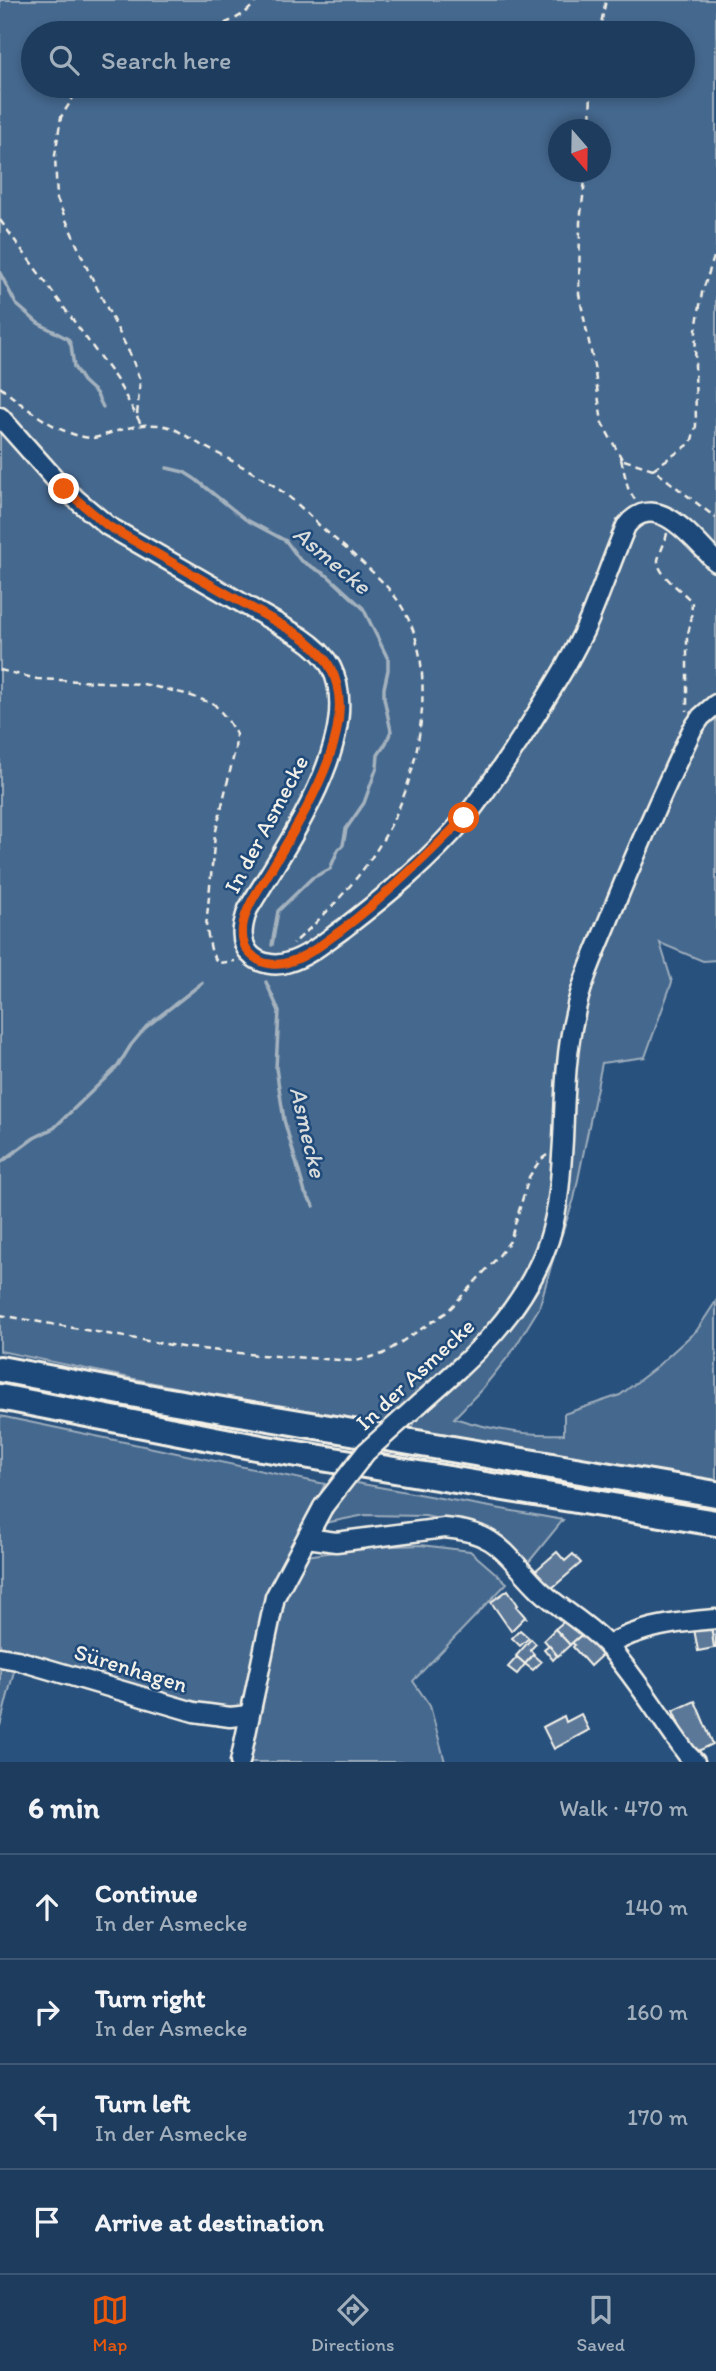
<!DOCTYPE html>
<html lang="en">
<head>
<meta charset="utf-8">
<style>
  body { margin:0; font-family:Itim,sans-serif; background:#2b4867; color:#f1f3f6 }
  .compass { position:absolute; left:548px; top:119px; width:63px; height:63px; border-radius:50%; background:#1e3d5e; box-shadow:0 4px 10px #0003; rotate:160deg }
  .stop { position:absolute; width:21px; height:21px; margin:-16px; border:5px solid #ea580c; border-radius:50%; background:#fff }
  .stop.end { background:#ea580c; border-color:#fff; box-shadow:0 2px 7px #0008 }
  .list { margin:0; padding:0; list-style:none }
  h2 { display:flex; justify-content:space-between; align-items:center; height:91px; margin:0; padding:0 28px; font-size:30px }
  h2 small { font-size:23px; font-weight:400; color:#a1aebc }
  .list li { display:grid; grid-template-columns:46px 1fr auto; gap:21px; align-items:center; box-sizing:border-box; height:105px; padding:0 28px; border-top:2px solid #3c5673 }
  .list b { display:block; font-size:26px; white-space:nowrap }
  .list p { margin:0; font-size:23px; white-space:nowrap; color:#a1aebc }
  .list em { font-size:23px; font-style:normal; color:#a1aebc }
  .icon { flex:none; width:38px; height:38px; fill:none; stroke:currentColor; stroke-width:2; stroke-linecap:round; stroke-linejoin:round }
  .map { position:relative; flex:none; width:716px; height:1762px; overflow:hidden }
  .search { position:absolute; background:#1e3d5e; box-shadow:0 4px 10px #0003; left:21px; right:21px; top:21px; height:77px; display:flex; align-items:center; gap:18px; box-sizing:border-box; padding:0 24px; border-radius:38px; color:#a1aebc; font-size:26px }
  .sheet { height:511px; background:#1e3d5e }
  nav { display:flex; justify-content:space-around; align-items:center; box-sizing:border-box; height:98px; border-top:2px solid #3c5673; background:#1e3d5e; font-size:19px; color:#a1aebc }
  nav a { display:grid; justify-items:center; gap:4px }
  nav .on { color:#ea580c }
  .map>svg:first-child { display:block }
  .green { fill:#45688e; stroke:#9cacbb; stroke-width:2; fill-rule:evenodd }
  .lines { fill:none; stroke-linecap:round; stroke-linejoin:round }
  .stream { stroke:#a4b2be; stroke-width:3.5 }
  .building { fill:#5b7899; stroke:#f4f1e8; stroke-width:2 }
  .minor-casing { stroke:#f4f1e8; stroke-width:23 }
  .highway-casing { stroke:#f4f1e8; stroke-width:30 }
  .path { stroke:#f4f1e8; stroke-width:2.5; stroke-dasharray:7 5; stroke-linecap:butt }
  .minor { stroke:#1f4a7a; stroke-width:18 }
  .highway { stroke:#1f4a7a; stroke-width:24 }
  .minor-bridge-casing { stroke:#f4f1e8; stroke-width:23; stroke-linecap:butt }
  .minor-bridge { stroke:#1f4a7a; stroke-width:18 }
  .route { stroke:#ea580c; stroke-width:9 }
  .labels { text-anchor:middle; stroke-width:5; stroke-linejoin:round; paint-order:stroke }
  .street-label { font-size:23px; fill:#f4f1e8; stroke:#1f4a7a }
  .water-label { font-size:24px; font-style:italic; fill:#d9dcda; stroke:#1f4a7a }
</style>
</head>
<body>
<div class="map">
<svg width="716" height="1762" viewBox="0 0 716 1762">
  <rect width="100%" height="100%" fill="#28517e"/>
  <filter id="ink" filterUnits="userSpaceOnUse"><feTurbulence type="fractalNoise" baseFrequency=".0143" numOctaves="2"/><feDisplacementMap in="SourceGraphic" scale="14" xChannelSelector="R" yChannelSelector="G"/><feConvolveMatrix kernelMatrix="1 2 1 2 8 2 1 2 1" color-interpolation-filters="sRGB"/></filter>
  <g filter="url(#ink)">
    <g class="green">
      <path d="M0,0H716V960L703,961L660,943L672,982L645,1057L602,1063L574,1199L552,1263L539,1308L512,1352L482,1389L454,1418C489,1429 528,1436 564,1434V1414L620,1395L654,1369L697,1330L716,1301V1483L361,1426L0,1351ZM33,33H683V86H33ZM558,130H600V172H558Z"/>
      <polygon points="0,1416 325,1484 270,1597 245,1707 195,1708 0,1654"/>
      <polygon points="351,1482 563,1520 528,1563 490,1530 425,1516 365,1515 325,1523"/>
      <polygon points="421,1545 470,1551 507,1583 413,1681 430,1706 445,1762 243,1762 280,1599 300,1557 368,1547"/>
      <polygon points="0,1661 16,1663 0,1726"/>
    </g>
    <g class="lines">
      <g class="stream">
        <polyline points="0,273 16,304 38,323 68,339 71,345 74,367 83,381 96,393 103,407"/>
        <polyline points="167,468 184,472 195,479 245,519 286,541 300,560 328,576 363,608 388,659 388,670 384,688 384,698 391,731 386,743 378,755 377,767 364,803 346,829 343,845 338,850 330,869 312,878 278,911 272,945"/>
        <polyline points="266,982 279,1011 276,1068 284,1120 305,1193 314,1206"/>
        <polyline points="0,1163 34,1138 54,1128 118,1066 131,1045 146,1027 202,983"/>
      </g>
    </g>
    <g class="building">
      <polygon points="557,1552 565,1561 573,1554 581,1563 551,1589 535,1571"/>
      <polygon points="508,1590 518,1605 516,1606 527,1619 525,1617 511,1631 491,1602"/>
      <polygon points="567,1619 581,1635 570,1645 555,1629"/>
      <polygon points="716,1625 716,1648 714,1648 711,1626"/>
      <polygon points="711,1626 714,1648 698,1651 694,1629"/>
      <polygon points="555,1629 570,1645 558,1656 544,1640"/>
      <polygon points="520,1630 529,1638 520,1646 512,1638"/>
      <polygon points="584,1633 603,1654 590,1666 573,1647 575,1645 572,1643"/>
      <polygon points="531,1639 536,1644 530,1650 534,1654 525,1664 516,1656"/>
      <polygon points="549,1645 557,1656 553,1660 544,1649"/>
      <polygon points="533,1655 541,1662 533,1670 525,1664"/>
      <polygon points="517,1657 525,1664 517,1674 508,1667"/>
      <polygon points="695,1701 713,1744 692,1754 673,1711"/>
      <polygon points="581,1714 589,1730 554,1749 543,1727 564,1716 566,1722"/>
    </g>
    <g class="lines">
      <defs>
        <g id="minor">
          <path d="M0,417L64,489L108,526L301,637C313,645 324,654 331,667C366,735 282,852 248,909C243,923 238,940 250,954C259,964 276,967 289,962C309,956 326,941 343,929C386,896 430,860 465,818C488,789 509,757 529,726C550,692 573,657 589,620C602,589 613,557 626,526C656,488 694,540 716,562"/>
          <path d="M419,1404C474,1356 524,1312 549,1240C559,1209 561,1173 563,1140C565,1098 565,1055 575,1014C582,979 598,947 611,914C636,852 663,791 692,730L701,717L716,704"/>
          <path d="M307,1538L336,1542L444,1528C500,1532 505,1556 540,1590C561,1610 588,1624 607,1645C637,1678 660,1718 687,1754L695,1762"/>
          <path d="M608,1646C638,1626 680,1622 716,1619"/>
          <polyline points="0,1657 17,1660 194,1712 230,1717 249,1715"/>
          <polyline points="240,1762 275,1597 323,1507"/>
        </g>
        <g id="highway">
          <polyline points="0,1369 158,1399 716,1494"/>
          <polyline points="0,1397 261,1448 716,1523"/>
        </g>
      </defs>
      <use href="#minor" class="minor-casing"/>
      <use href="#highway" class="highway-casing"/>
      <g class="path">
        <path d="M190,33C214,27 242,22 257,0"/>
        <polyline points="599,33 606,0"/>
        <polyline points="84,86 76,93 61,117 55,155 57,199 87,268 131,356 140,380 137,416"/>
        <polyline points="590,130 591,86"/>
        <polyline points="586,172 580,222 579,294 594,366 602,423 623,461 621,459 628,488 635,500"/>
        <polyline points="0,220 116,379 141,424"/>
        <path d="M0,387C25,407 59,436 92,438C96,438 102,436 107,434C128,428 146,421 169,427C180,431 191,439 201,445C229,459 259,474 284,493C296,502 308,514 319,525C343,547 386,579 402,607C421,639 424,672 422,709C414,813 368,876 293,944"/>
        <polyline points="624,460 653,469 716,518"/>
        <polyline points="653,469 691,443 696,426 695,362 696,330 702,293 716,251"/>
        <path d="M667,533C666,541 659,554 658,560C657,575 683,591 692,602L691,622L687,637V711"/>
        <polyline points="0,670 37,679 143,684 186,694 214,704 227,719 236,734 235,750 215,835 206,927 212,954 218,963 235,961"/>
        <polyline points="0,1315 182,1347 259,1355 356,1361 383,1354 447,1312 498,1257 510,1241 529,1177 540,1160 547,1155"/>
      </g>
      <use href="#minor" class="minor"/>
      <use href="#highway" class="highway"/>
      <defs>
        <polyline id="minor-bridge" points="323,1507 366,1452 419,1404"/>
      </defs>
      <use href="#minor-bridge" class="minor-bridge-casing"/>
      <use href="#minor-bridge" class="minor-bridge"/>
    </g>
  </g>
  <g class="lines" filter="url(#ink)">
    <path class="route" d="M64,489L108,526L301,636C312,645 323,654 330,667C363,726 301,818 272,868C262,885 247,904 243,924C241,936 243,949 254,957C263,965 278,966 289,962C309,956 326,941 343,929C387,895 425,858 464,818"/>
  </g>
  <g class="labels">
    <g class="street-label">
      <text transform="translate(266 824) rotate(-62)" y="8">In der Asmecke</text>
      <text transform="translate(415 1374) rotate(-43)" y="8">In der Asmecke</text>
      <text transform="translate(131 1668) rotate(17)" y="8">Sürenhagen</text>
    </g>
    <g class="water-label">
      <text transform="translate(332 560) rotate(40)" y="8">Asmecke</text>
      <text transform="translate(308 1132) rotate(77)" y="8">Asmecke</text>
    </g>
  </g>
</svg>
<svg class="compass" viewBox="-18 -18 36 36"><path d="M0-13l5 13h-10z" fill="#e53935"/><path d="M0 13l5-13h-10z" fill="#a1aebc"/></svg>
<div class="stop" style="left:464px;top:818px"></div>
<div class="stop end" style="left:64px;top:489px"></div>
<div class="search"><svg class="icon" aria-label="search" viewBox="0 0 24 24"><circle cx="10" cy="10" r="6"/><path d="M15 15l6 6"/></svg>Search here</div>
</div>
<section class="sheet">
<h2>6 min<small>Walk · 470 m</small></h2>
<ul class="list">
<li><svg class="icon" aria-label="ahead" viewBox="0 0 24 24"><path d="M12 20V5M6 11l6-6 6 6"/></svg><div><b>Continue</b><p>In der Asmecke</p></div><em>140 m</em></li>
<li><svg class="icon" aria-label="right" viewBox="0 0 24 24"><path d="M7 20v-9h11M14 6l5 5-5 5"/></svg><div><b>Turn right</b><p>In der Asmecke</p></div><em>160 m</em></li>
<li><svg class="icon" aria-label="left" viewBox="0 0 24 24"><path d="M17 20v-9H6M10 6l-5 5 5 5"/></svg><div><b>Turn left</b><p>In der Asmecke</p></div><em>170 m</em></li>
<li><svg class="icon" aria-label="arrive" viewBox="0 0 24 24"><path d="M6 21V4h12l-3 4 3 4H6"/></svg><div><b>Arrive at destination</b></div></li>
</ul>
</section>
<nav>
<a class="on"><svg class="icon" aria-label="map" viewBox="0 0 24 24"><path d="M3 6l6-2 6 2 6-2v14l-6 2-6-2-6 2zM9 4v14M15 6v14"/></svg>Map</a>
<a><svg class="icon" aria-label="directions" viewBox="0 0 24 24"><path d="M12 3l9 9-9 9-9-9zM9 14v-3h6M13 9l2 2-2 2"/></svg>Directions</a>
<a><svg class="icon" aria-label="saved" viewBox="0 0 24 24"><path d="M7 4h10v16l-5-4-5 4z"/></svg>Saved</a>
</nav>
</body>
</html>
